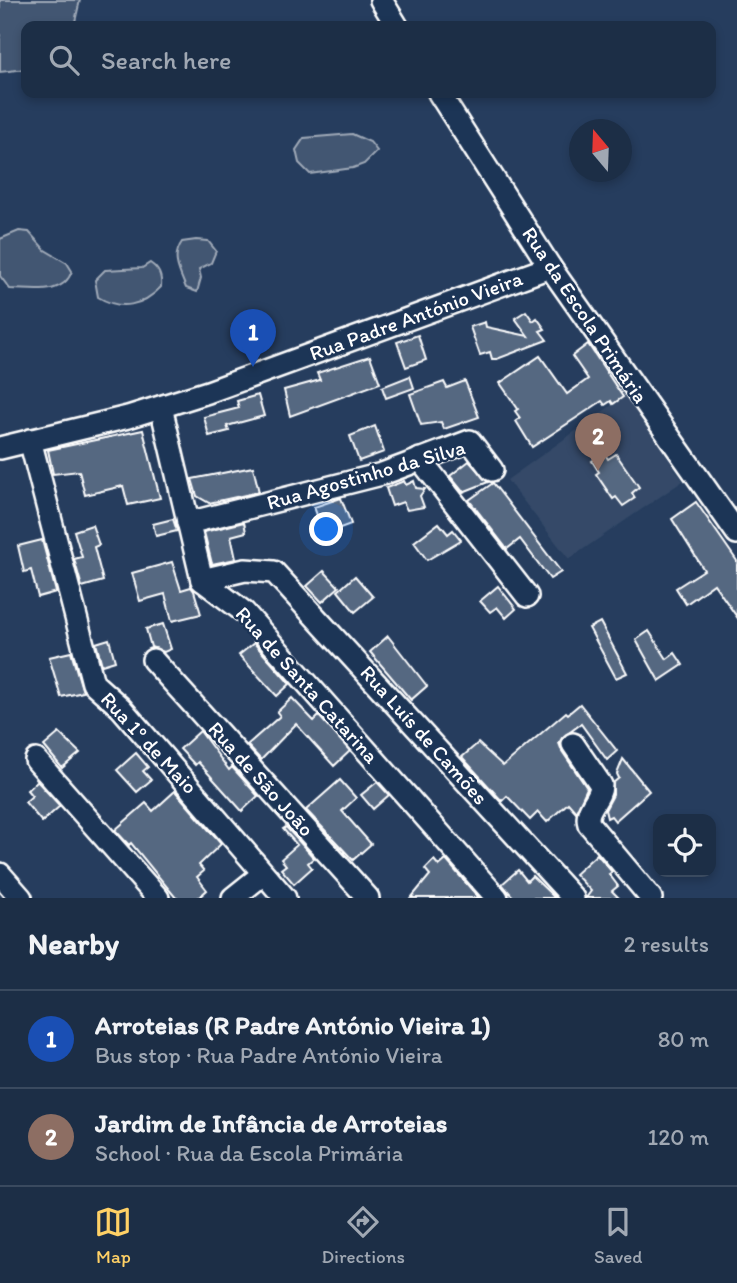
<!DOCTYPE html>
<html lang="en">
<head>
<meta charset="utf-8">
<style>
  body { margin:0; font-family:Itim,sans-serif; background:#293a51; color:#f1f3f6 }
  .controls { position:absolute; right:21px; bottom:21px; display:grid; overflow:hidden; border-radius:14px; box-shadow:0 4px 10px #0003 }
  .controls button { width:63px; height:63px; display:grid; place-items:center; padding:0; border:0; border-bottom:2px solid #3a4a5f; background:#1c2e46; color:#f1f3f6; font:35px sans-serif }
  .compass { position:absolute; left:569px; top:119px; width:63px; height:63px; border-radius:50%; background:#1c2e46; box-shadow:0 4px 10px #0003; rotate:341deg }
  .you { position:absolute; left:327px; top:530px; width:24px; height:24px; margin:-18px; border:5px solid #fff; border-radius:50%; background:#1a73e8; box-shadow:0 0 0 10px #1a73e833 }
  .badge { display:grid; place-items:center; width:46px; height:46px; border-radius:50%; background:#ffd166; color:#fff; font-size:23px; font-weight:700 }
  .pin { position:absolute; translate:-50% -58px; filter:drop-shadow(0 2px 4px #0008) }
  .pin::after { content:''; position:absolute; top:37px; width:24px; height:21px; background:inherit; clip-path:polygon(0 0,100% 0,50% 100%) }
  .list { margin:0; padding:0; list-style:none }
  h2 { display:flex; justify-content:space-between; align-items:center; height:91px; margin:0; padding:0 28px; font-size:30px }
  h2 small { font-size:23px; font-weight:400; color:#a0a8b3 }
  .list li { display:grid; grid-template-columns:46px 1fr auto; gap:21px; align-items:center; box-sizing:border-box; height:98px; padding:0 28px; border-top:2px solid #3a4a5f }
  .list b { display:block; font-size:26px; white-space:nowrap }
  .list p { margin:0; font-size:23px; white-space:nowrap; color:#a0a8b3 }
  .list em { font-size:23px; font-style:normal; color:#a0a8b3 }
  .icon { flex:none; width:38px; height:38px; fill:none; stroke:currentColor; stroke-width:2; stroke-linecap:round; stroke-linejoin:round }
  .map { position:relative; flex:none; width:737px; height:898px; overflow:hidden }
  .search { position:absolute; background:#1c2e46; box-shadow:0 4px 10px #0003; left:21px; right:21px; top:21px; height:77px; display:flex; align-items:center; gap:18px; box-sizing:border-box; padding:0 24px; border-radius:14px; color:#a0a8b3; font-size:26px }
  .sheet { height:287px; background:#1c2e46 }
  nav { display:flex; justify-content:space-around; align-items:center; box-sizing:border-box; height:98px; border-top:2px solid #3a4a5f; background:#1c2e46; font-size:19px; color:#a0a8b3 }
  nav a { display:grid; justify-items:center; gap:4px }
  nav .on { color:#ffd166 }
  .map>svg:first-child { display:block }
  .built { fill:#344a68 }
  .green { fill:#425672; stroke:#a0aab8; stroke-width:2 }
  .building { fill:#556781; stroke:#fff; stroke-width:2 }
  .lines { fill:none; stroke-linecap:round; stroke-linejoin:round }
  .minor-casing { stroke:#fff; stroke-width:26 }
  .minor { stroke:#1d3557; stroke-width:21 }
  .labels { text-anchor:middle; stroke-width:5; stroke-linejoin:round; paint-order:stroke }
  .street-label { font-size:21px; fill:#fff; stroke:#1d3557 }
</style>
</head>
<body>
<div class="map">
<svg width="737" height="898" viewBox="0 0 737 898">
  <rect width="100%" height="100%" fill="#263d5e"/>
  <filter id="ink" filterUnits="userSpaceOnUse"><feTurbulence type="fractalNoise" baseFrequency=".0143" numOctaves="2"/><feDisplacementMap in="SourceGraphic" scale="14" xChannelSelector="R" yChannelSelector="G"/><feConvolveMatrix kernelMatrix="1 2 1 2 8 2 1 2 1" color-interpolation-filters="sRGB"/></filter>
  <g filter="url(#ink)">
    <polygon class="built" points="626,395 683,481 569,559 507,480"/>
    <g class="green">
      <polygon points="0,0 80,0 74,26 26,26 26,69 0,72"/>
      <polygon points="352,134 370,142 377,151 364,164 353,168 310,174 299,163 296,150 304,138"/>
      <path d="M19,231L29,232L45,250L67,263L72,271C63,297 32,289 10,289L0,276V239Z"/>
      <path d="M196,240L208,241L216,251L211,263L199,269L201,278L197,292L186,288C179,271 171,257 182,242Z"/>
      <path d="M150,263C159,269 162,276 161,287C143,306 121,311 98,297L95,280L105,270L142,268Z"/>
    </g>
    <g class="building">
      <polygon points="526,311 533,321 537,318 545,329 540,331 547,340 497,359 492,359 490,352 480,355 470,327 485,322 486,327 528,336 515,318"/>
      <polygon points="418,335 426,360 406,367 397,342"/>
      <polygon points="588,344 623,397 613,404 611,401 605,405 602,401 532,447 516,421 520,418 515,411 518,409 500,383 540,356 567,394 588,379 572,356"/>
      <polygon points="370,356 380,383 290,416 284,390 320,380 317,373"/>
      <polygon points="410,376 414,388 386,398 382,387"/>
      <polygon points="465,381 479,417 444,429 441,422 421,425 410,394 444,382 447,388"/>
      <polygon points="258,395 264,416 227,426 229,431 209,436 204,417 239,408 237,401"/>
      <polygon points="375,426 384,452 359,461 350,436"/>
      <polygon points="143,430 160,498 128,505 123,486 85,495 79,471 53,474 48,450"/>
      <polygon points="604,453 608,459 616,454 639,487 632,493 635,498 623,506 616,497 613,499 596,474 599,472 592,461"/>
      <polygon points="469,461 488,482 463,492 450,476"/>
      <polygon points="253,467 259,492 209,503 197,496 192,479"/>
      <polygon points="404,481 406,485 414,481 416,488 425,489 420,496 424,507 407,510 403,502 392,506 386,488"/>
      <polygon points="493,483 561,572 550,579 520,539 507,549 469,500"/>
      <polygon points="341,498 351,524 324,534 314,507"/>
      <polygon points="696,502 737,561 737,617 714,584 686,604 676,588 704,570 672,519"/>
      <polygon points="173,519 177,531 156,536 153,524"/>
      <polygon points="244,522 246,532 231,536 236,559 212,564 204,532"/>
      <polygon points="439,523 448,534 453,530 461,540 427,560 414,542"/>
      <polygon points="92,525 99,545 94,547 103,581 82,587 74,559 82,557 74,531"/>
      <polygon points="42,540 56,592 38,597 31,570 24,572 18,546"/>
      <polygon points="172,562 181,590 191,587 194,591 201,614 172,621 165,594 140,601 132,573"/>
      <polygon points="324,571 339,587 322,602 307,586"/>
      <polygon points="355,576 373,597 355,612 338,591"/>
      <polygon points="498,586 516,609 506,618 497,607 490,612 480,601"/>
      <polygon points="600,622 627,673 616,678 589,628"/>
      <polygon points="163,624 171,649 164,652 151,647 146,629"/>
      <polygon points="649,631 667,659 675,653 683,665 659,681 636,640"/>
      <polygon points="388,636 427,686 411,700 370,652"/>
      <polygon points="109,639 115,661 102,665 96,643"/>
      <polygon points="254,643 290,684 277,696 239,655"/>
      <polygon points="71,652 83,692 61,697 49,657"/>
      <polygon points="292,698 314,721 319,716 350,751 334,766 296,724 261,760 247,745 280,716 277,712"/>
      <polygon points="580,704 617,751 607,760 581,724 562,738 559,743 562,751 587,788 576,812 568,803 547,822 538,812 530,820 507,796 502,801 462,757 478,743 503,766 566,712 568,714"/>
      <polygon points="200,731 229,770 232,767 258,796 242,811 198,762 195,765 180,749"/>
      <polygon points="59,733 80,753 62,768 44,746"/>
      <polygon points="136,753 148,767 143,771 151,780 137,792 117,770"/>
      <polygon points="623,759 649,791 615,821 611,816 607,818 605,810 613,795 613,783 619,778 617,774"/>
      <polygon points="340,780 356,798 342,811 371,844 353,860 306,810"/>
      <polygon points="37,781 60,806 42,822 25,802 32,796 27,790"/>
      <polygon points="377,782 389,795 373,809 361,795"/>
      <polygon points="175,791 221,844 199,865 204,871 197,877 207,890 198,898 176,898 131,843 129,845 115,830 146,803 153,811"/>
      <polygon points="286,827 314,858 308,863 312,868 294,884 281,869 286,865 281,859 297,845 283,829"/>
      <polygon points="597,854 612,872 609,874 618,886 612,891 619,898 586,898 591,891 575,874"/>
      <polygon points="434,860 439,866 446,860 479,898 411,898 430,875 425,869"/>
      <polygon points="518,870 527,881 532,876 555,898 514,898 502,884"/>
    </g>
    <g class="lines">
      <defs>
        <g id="minor">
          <polyline points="381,0 397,26"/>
          <polyline points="439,93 550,267 737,533"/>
          <polyline points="161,407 202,580 244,612 497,898"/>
          <polyline points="30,440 93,683 121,708 285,898"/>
          <polyline points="0,448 128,417 208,392 550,267"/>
          <polyline points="420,459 527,596"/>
          <polyline points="188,523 382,474 470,441 492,470"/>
          <polyline points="202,580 245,570 274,572 573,898"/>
          <polyline points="153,660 368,898"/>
          <path d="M573,744L601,785C601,800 584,808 589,824L651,898"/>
          <polyline points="36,760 158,898"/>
          <polyline points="0,874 21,898"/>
          <polyline points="233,898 263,874"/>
        </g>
      </defs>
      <use href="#minor" class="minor-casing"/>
      <use href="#minor" class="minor"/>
    </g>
  </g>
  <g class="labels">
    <g class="street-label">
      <text transform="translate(585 315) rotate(56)" y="7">Rua da Escola Primária</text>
      <text transform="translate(416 316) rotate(-20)" y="7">Rua Padre António Vieira</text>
      <text transform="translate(366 475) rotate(-16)" y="7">Rua Agostinho da Silva</text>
      <text transform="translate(307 685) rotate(48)" y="7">Rua de Santa Catarina</text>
      <text transform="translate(424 735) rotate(48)" y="7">Rua Luís de Camões</text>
      <text transform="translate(149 743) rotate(47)" y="7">Rua 1º de Maio</text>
      <text transform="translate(261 779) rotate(48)" y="7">Rua de São João</text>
    </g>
  </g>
</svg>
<div class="controls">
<button><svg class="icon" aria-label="locate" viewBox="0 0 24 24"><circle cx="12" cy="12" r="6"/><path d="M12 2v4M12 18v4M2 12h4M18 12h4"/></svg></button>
</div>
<svg class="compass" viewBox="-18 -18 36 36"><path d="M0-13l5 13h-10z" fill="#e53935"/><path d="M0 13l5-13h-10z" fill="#a0a8b3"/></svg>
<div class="you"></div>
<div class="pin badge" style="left:253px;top:367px;background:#1a4fb4">1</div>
<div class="pin badge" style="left:598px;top:471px;background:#8d6e63">2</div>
<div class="search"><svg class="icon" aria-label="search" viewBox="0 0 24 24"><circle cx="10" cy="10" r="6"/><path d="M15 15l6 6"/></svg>Search here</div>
</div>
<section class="sheet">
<h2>Nearby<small>2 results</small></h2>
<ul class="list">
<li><span class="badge" style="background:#1a4fb4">1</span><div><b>Arroteias (R Padre António Vieira 1)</b><p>Bus stop · Rua Padre António Vieira</p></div><em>80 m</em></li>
<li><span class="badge" style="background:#8d6e63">2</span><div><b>Jardim de Infância de Arroteias</b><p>School · Rua da Escola Primária</p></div><em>120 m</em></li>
</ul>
</section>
<nav>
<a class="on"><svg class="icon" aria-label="map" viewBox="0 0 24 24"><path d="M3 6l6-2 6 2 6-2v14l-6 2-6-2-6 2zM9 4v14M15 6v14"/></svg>Map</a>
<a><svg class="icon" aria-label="directions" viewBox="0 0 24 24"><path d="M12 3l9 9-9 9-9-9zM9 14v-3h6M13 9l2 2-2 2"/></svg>Directions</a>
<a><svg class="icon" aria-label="saved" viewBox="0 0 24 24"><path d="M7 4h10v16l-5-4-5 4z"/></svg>Saved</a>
</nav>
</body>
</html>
